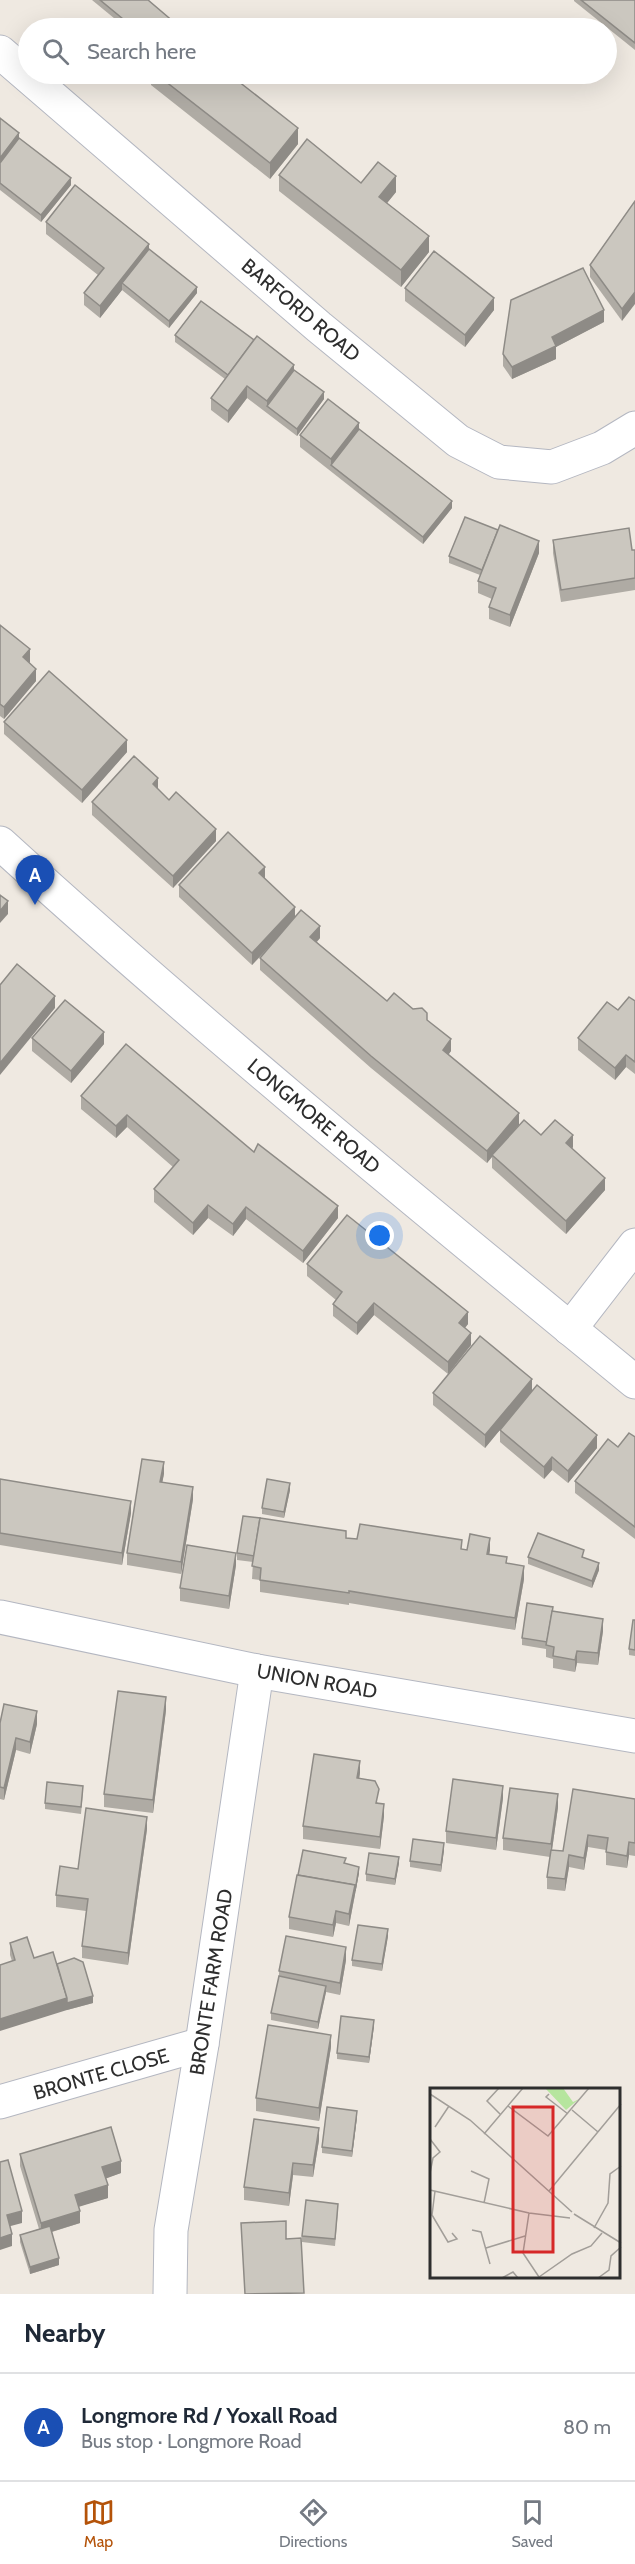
<!DOCTYPE html>
<html lang="en">
<head>
<meta charset="utf-8">
<style>
  body { margin:0; font-family:Cabin,sans-serif; background:#f6f6f7; color:#1f2937 }
  .you { position:absolute; left:380px; top:1236px; width:21px; height:21px; margin:-15px; border:4px solid #fff; border-radius:50%; background:#1a73e8; box-shadow:0 0 0 9px #1a73e833 }
  .badge { display:grid; place-items:center; width:39px; height:39px; border-radius:50%; background:#b45309; color:#fff; font-size:20px; font-weight:700 }
  .pin { position:absolute; translate:-50% -50px; filter:drop-shadow(0 2px 3px #0008) }
  .pin::after { content:''; position:absolute; top:32px; width:21px; height:18px; background:inherit; clip-path:polygon(0 0,100% 0,50% 100%) }
  .list { margin:0; padding:0; list-style:none }
  h2 { display:flex; justify-content:space-between; align-items:center; height:78px; margin:0; padding:0 24px; font-size:26px }
  h2 small { font-size:20px; font-weight:400; color:#747a83 }
  .list li { display:grid; grid-template-columns:39px 1fr auto; gap:18px; align-items:center; box-sizing:border-box; height:108px; padding:0 24px; border-top:2px solid #e0e1e3 }
  .list b { display:block; font-size:22px; white-space:nowrap }
  .list p { margin:0; font-size:20px; white-space:nowrap; color:#747a83 }
  .list em { font-size:20px; font-style:normal; color:#747a83 }
  .icon { flex:none; width:33px; height:33px; fill:none; stroke:currentColor; stroke-width:2; stroke-linecap:round; stroke-linejoin:round }
  .map { position:relative; flex:none; width:635px; height:2294px; overflow:hidden }
  .search { position:absolute; background:#fff; box-shadow:0 6px 24px #0002; left:18px; right:18px; top:18px; height:66px; display:flex; align-items:center; gap:15px; box-sizing:border-box; padding:0 21px; border-radius:33px; color:#747a83; font-size:22px }
  .sheet { height:186px; background:#fff }
  nav { display:flex; justify-content:space-around; align-items:center; box-sizing:border-box; height:84px; border-top:2px solid #e0e1e3; background:#fff; font-size:16px; color:#747a83 }
  nav a { display:grid; justify-items:center; gap:3px }
  nav .on { color:#b45309 }
  .map>svg:first-child { display:block }
  .lines { fill:none; stroke-linecap:round; stroke-linejoin:round }
  .minor-casing { stroke:#b4b7c1; stroke-width:35 }
  .tertiary-casing { stroke:#b4b7c1; stroke-width:35 }
  .minor { stroke:#fff; stroke-width:33 }
  .tertiary { stroke:#fff; stroke-width:33 }
  .wall { fill:#afaba4 }
  .shaded-wall { fill:#8e8b86 }
  .building { fill:#cbc7bf; stroke:#8e8b86; stroke-width:1.5 }
  .labels { text-anchor:middle; stroke-width:4.5; stroke-linejoin:round; paint-order:stroke }
  .street-label { font-size:20px; fill:#2e2e2e; stroke:#fff }
  .inset-road { fill:none; stroke:#a29e99; stroke-width:1.5 }
  .view { fill:#d62828; fill-opacity:0.15; stroke:#d62828; stroke-width:3 }
  .inset-edge { fill:none; stroke:#2e2e2e; stroke-width:3 }
</style>
</head>
<body>
<div class="map">
<svg width="635" height="2294" viewBox="0 0 635 2294">
  <rect width="100%" height="100%" fill="#efe9e1"/>
  <g class="lines">
    <defs>
      <g id="minor">
        <polyline points="0,52 319,327 458,441 499,462 552,467 602,448 635,428"/>
        <polyline points="570,1329 635,1245"/>
        <polyline points="0,2102 202,2044"/>
        <polyline points="170,2294 171,2230 202,2044 257,1671"/>
      </g>
      <g id="tertiary">
        <path d="M0,843C205,1030 421,1206 635,1382"/>
        <polyline points="0,1617 257,1671 635,1736"/>
      </g>
    </defs>
    <use href="#minor" class="minor-casing"/>
    <use href="#tertiary" class="tertiary-casing"/>
    <use href="#minor" class="minor"/>
    <use href="#tertiary" class="tertiary"/>
  </g>
  <g class="wall">
    <polygon points="92,0 148,0 175,28 126,28"/>
    <polygon points="574,0 635,0 635,50 574,1"/>
    <polygon points="151,74 235,74 233,77 298,144 270,179 151,85"/>
    <polygon points="0,118 19,138 71,185 41,222 0,190"/>
    <polygon points="279,175 361,183 396,192 387,203 429,252 401,287 279,191"/>
    <polygon points="635,201 622,321 590,277 590,265"/>
    <polygon points="46,222 149,249 197,293 169,328 122,290 100,318 84,305 84,293 98,275 46,234"/>
    <polygon points="405,288 494,310 465,347 405,301"/>
    <polygon points="604,322 556,347 556,359 512,379 503,366 503,354"/>
    <polygon points="175,335 294,370 324,399 297,436 247,398 228,423 211,410 211,398 225,379 175,342"/>
    <polygon points="359,429 452,508 423,544 300,447 300,435"/>
    <polygon points="553,540 632,550 635,550 635,590 561,602 553,553"/>
    <polygon points="539,553 510,627 489,619 489,607 492,599 478,593 478,581 480,575 449,563 449,556"/>
    <polygon points="0,625 30,662 29,663 36,681 4,719 0,716"/>
    <polygon points="4,722 127,752 82,803 4,734"/>
    <polygon points="158,790 216,841 173,888 92,815 92,802"/>
    <polygon points="179,885 295,917 320,938 317,942 387,1001 413,1009 427,1020 451,1051 448,1055 519,1125 503,1143 541,1135 573,1147 572,1149 605,1190 566,1234 492,1168 492,1156 487,1163 371,1068 260,970 260,958 276,940 252,965 179,897"/>
    <polygon points="635,1001 635,1074 626,1067 615,1080 578,1050 578,1038 618,1010"/>
    <polygon points="32,1038 104,1044 71,1083 32,1051"/>
    <polygon points="81,1096 254,1152 338,1218 303,1263 246,1219 233,1236 208,1218 193,1235 154,1202 154,1189 173,1167 127,1127 116,1138 81,1109"/>
    <polygon points="307,1264 468,1324 465,1328 471,1345 448,1374 374,1315 357,1335 333,1316 333,1304 336,1300 307,1276"/>
    <polygon points="532,1391 485,1448 433,1405 433,1393"/>
    <polygon points="500,1430 597,1448 568,1483 552,1470 544,1479 500,1442"/>
    <polygon points="635,1437 635,1539 575,1493 575,1481 618,1447"/>
    <polygon points="164,1474 162,1482 193,1499 181,1574 127,1565 127,1553"/>
    <polygon points="0,1479 131,1513 122,1565 0,1545"/>
    <polygon points="290,1490 284,1518 262,1514 262,1508"/>
    <polygon points="346,1538 467,1550 490,1550 489,1554 507,1563 524,1579 515,1630 349,1603 349,1605 260,1592 260,1580 252,1579 253,1562 237,1560 237,1553"/>
    <polygon points="528,1557 599,1570 592,1588 528,1564"/>
    <polygon points="236,1565 229,1609 180,1601 180,1588"/>
    <polygon points="553,1611 603,1631 598,1665 577,1663 575,1672 553,1668 553,1659 546,1657 546,1649 522,1645 522,1638"/>
    <polygon points="635,1620 635,1656 629,1655 629,1649"/>
    <polygon points="166,1710 153,1813 104,1807 104,1794"/>
    <polygon points="0,1723 37,1724 30,1754 16,1750 4,1800 0,1799"/>
    <polygon points="360,1773 359,1779 378,1803 384,1816 380,1849 303,1839 303,1826"/>
    <polygon points="83,1792 81,1814 45,1809 45,1803"/>
    <polygon points="503,1798 496,1850 446,1843 446,1831"/>
    <polygon points="635,1799 635,1856 629,1855 627,1868 606,1865 606,1850 588,1847 584,1870 569,1867 565,1891 547,1889 547,1877 550,1857 503,1850 503,1838 558,1807 552,1850 563,1851"/>
    <polygon points="147,1829 128,1965 82,1958 82,1946 86,1911 56,1907 56,1895 78,1869"/>
    <polygon points="444,1850 441,1872 410,1867 410,1861"/>
    <polygon points="399,1863 395,1885 366,1881 366,1874"/>
    <polygon points="346,1864 359,1873 349,1926 336,1923 333,1937 289,1929 289,1917"/>
    <polygon points="388,1936 382,1971 352,1966 352,1960"/>
    <polygon points="10,1943 34,1958 57,1964 93,2003 67,2010 12,1961 10,1955"/>
    <polygon points="346,1960 340,1995 326,1992 318,2029 271,2020 271,2013 279,1976 279,1971"/>
    <polygon points="374,2026 369,2063 337,2059 337,2053"/>
    <polygon points="331,2047 319,2121 256,2111 256,2098"/>
    <polygon points="357,2117 352,2157 322,2153 322,2147"/>
    <polygon points="319,2140 313,2177 293,2175 289,2206 244,2200 244,2187"/>
    <polygon points="20,2154 121,2173 106,2178 108,2198 79,2206 80,2223 52,2232 59,2265 30,2274 20,2242 20,2235 39,2229 20,2166"/>
    <polygon points="338,2210 335,2246 302,2242 302,2236"/>
  </g>
  <g class="shaded-wall">
    <polygon points="175,23 175,28 170,28"/>
    <polygon points="298,128 298,144 270,179 270,163"/>
    <polygon points="19,133 19,145 0,170 0,158"/>
    <polygon points="396,176 396,192 379,213 379,197"/>
    <polygon points="71,178 71,185 41,222 41,215"/>
    <polygon points="429,236 429,252 401,287 401,270"/>
    <polygon points="149,244 149,256 122,283 122,290 100,318 100,306"/>
    <polygon points="197,287 197,293 169,328 169,321"/>
    <polygon points="635,292 635,304 622,321 622,309"/>
    <polygon points="494,298 494,310 465,347 465,335"/>
    <polygon points="604,310 604,322 556,347 556,359 512,379 512,367 552,337"/>
    <polygon points="294,365 294,377 267,406 267,401"/>
    <polygon points="247,386 247,398 228,423 228,411"/>
    <polygon points="324,392 324,399 297,436 297,429"/>
    <polygon points="359,423 359,436 331,465 331,459"/>
    <polygon points="452,501 452,508 423,544 423,537"/>
    <polygon points="539,541 539,553 510,627 510,615"/>
    <polygon points="30,649 30,662 23,670 23,657"/>
    <polygon points="36,669 36,681 4,719 4,707"/>
    <polygon points="127,740 127,752 82,803 82,790"/>
    <polygon points="158,778 158,790 153,784"/>
    <polygon points="216,829 216,841 173,888 173,876"/>
    <polygon points="265,867 265,879 259,873"/>
    <polygon points="8,901 8,914 0,923 0,911"/>
    <polygon points="295,907 295,919 252,965 252,953"/>
    <polygon points="320,926 320,938 310,949 310,937"/>
    <polygon points="55,996 55,1008 0,1075 0,1063"/>
    <polygon points="104,1032 104,1044 71,1083 71,1071"/>
    <polygon points="451,1039 451,1051 443,1062 443,1050"/>
    <polygon points="626,1055 626,1067 615,1080 615,1068"/>
    <polygon points="519,1113 519,1125 487,1163 487,1151"/>
    <polygon points="127,1115 127,1127 116,1138 116,1126"/>
    <polygon points="573,1135 573,1147 566,1155 566,1143"/>
    <polygon points="605,1178 605,1190 566,1234 566,1221"/>
    <polygon points="208,1205 208,1218 193,1235 193,1223"/>
    <polygon points="338,1206 338,1218 303,1263 303,1251"/>
    <polygon points="246,1207 246,1219 233,1236 233,1224"/>
    <polygon points="374,1303 374,1315 357,1335 357,1323"/>
    <polygon points="468,1312 468,1324 459,1335 459,1323"/>
    <polygon points="471,1333 471,1345 448,1374 448,1362"/>
    <polygon points="532,1379 532,1391 485,1448 485,1435"/>
    <polygon points="597,1435 597,1448 568,1483 568,1471"/>
    <polygon points="552,1457 552,1470 544,1479 544,1467"/>
    <polygon points="164,1462 164,1474 160,1494 160,1482"/>
    <polygon points="290,1483 290,1490 284,1518 284,1512"/>
    <polygon points="193,1487 193,1499 181,1574 181,1562"/>
    <polygon points="131,1501 131,1513 122,1565 122,1553"/>
    <polygon points="490,1538 490,1550 487,1566 487,1554"/>
    <polygon points="236,1553 236,1565 229,1609 229,1596"/>
    <polygon points="599,1563 599,1570 592,1588 592,1581"/>
    <polygon points="524,1566 524,1579 515,1630 515,1618"/>
    <polygon points="603,1619 603,1631 598,1665 598,1653"/>
    <polygon points="577,1651 577,1663 575,1672 575,1660"/>
    <polygon points="166,1697 166,1710 153,1813 153,1800"/>
    <polygon points="37,1711 37,1724 30,1754 30,1742"/>
    <polygon points="16,1738 16,1750 4,1800 4,1788"/>
    <polygon points="360,1761 360,1773 357,1790 357,1778"/>
    <polygon points="503,1786 503,1798 496,1850 496,1838"/>
    <polygon points="558,1794 558,1807 551,1857 551,1844"/>
    <polygon points="384,1804 384,1816 380,1849 380,1837"/>
    <polygon points="147,1817 147,1829 128,1965 128,1953"/>
    <polygon points="588,1835 588,1847 584,1870 584,1858"/>
    <polygon points="629,1842 629,1855 627,1868 627,1856"/>
    <polygon points="444,1843 444,1850 441,1872 441,1865"/>
    <polygon points="569,1855 569,1867 565,1891 565,1879"/>
    <polygon points="399,1857 399,1863 395,1885 395,1879"/>
    <polygon points="359,1867 359,1873 349,1926 349,1914"/>
    <polygon points="336,1911 336,1923 333,1937 333,1925"/>
    <polygon points="388,1929 388,1936 382,1971 382,1964"/>
    <polygon points="346,1947 346,1960 340,1995 340,1983"/>
    <polygon points="326,1986 326,1992 318,2029 318,2022"/>
    <polygon points="93,1996 93,2003 67,2010 0,2031 0,2019 67,1998"/>
    <polygon points="374,2020 374,2026 369,2063 369,2057"/>
    <polygon points="331,2035 331,2047 319,2121 319,2108"/>
    <polygon points="357,2111 357,2117 352,2157 352,2151"/>
    <polygon points="319,2128 319,2140 313,2177 313,2165"/>
    <polygon points="121,2161 121,2173 102,2180 102,2167"/>
    <polygon points="293,2163 293,2175 289,2206 289,2193"/>
    <polygon points="108,2185 108,2198 75,2208 75,2195"/>
    <polygon points="22,2211 22,2223 7,2227 7,2215"/>
    <polygon points="80,2211 80,2223 41,2235 41,2223"/>
    <polygon points="12,2234 12,2246 0,2250 0,2238"/>
    <polygon points="59,2258 59,2265 30,2274 30,2267"/>
  </g>
  <g class="building">
    <polygon points="100,0 148,0 175,23 170,28 134,28"/>
    <polygon points="581,0 635,0 635,43"/>
    <polygon points="156,74 229,74 298,128 270,163"/>
    <polygon points="0,118 19,133 0,158"/>
    <polygon points="19,138 71,178 41,215 0,183 0,163"/>
    <polygon points="307,139 361,183 378,162 396,176 379,197 429,236 401,270 279,175"/>
    <polygon points="75,185 149,244 100,306 84,293 104,268 46,222"/>
    <polygon points="635,201 635,292 622,309 590,265"/>
    <polygon points="149,249 197,287 169,321 122,283"/>
    <polygon points="434,251 494,298 465,335 405,288"/>
    <polygon points="583,268 604,310 552,337 556,346 512,367 503,354 511,300"/>
    <polygon points="201,301 254,340 228,375 175,335"/>
    <polygon points="257,336 294,365 267,401 247,386 228,411 211,398"/>
    <polygon points="294,370 324,392 297,429 267,406"/>
    <polygon points="328,399 359,423 331,459 300,435"/>
    <polygon points="359,429 452,501 423,537 331,465"/>
    <polygon points="465,517 498,530 482,570 449,556"/>
    <polygon points="500,525 539,541 510,615 489,607 496,588 478,581"/>
    <polygon points="629,528 632,550 635,550 635,578 561,590 553,540"/>
    <polygon points="0,625 30,649 23,657 36,669 4,707 0,704"/>
    <polygon points="49,671 127,740 82,790 4,722"/>
    <polygon points="134,756 158,778 153,784 169,800 176,792 216,829 173,876 92,802"/>
    <polygon points="228,832 265,867 259,873 295,907 252,953 179,885"/>
    <polygon points="0,895 8,901 0,911"/>
    <polygon points="301,910 320,926 310,937 387,1001 394,993 413,1009 422,1008 427,1013 427,1020 451,1039 443,1050 519,1113 487,1151 371,1056 260,958"/>
    <polygon points="17,964 55,996 0,1063 0,985"/>
    <polygon points="629,997 635,1001 635,1062 626,1055 615,1068 578,1038 607,1002 618,1010"/>
    <polygon points="65,1000 104,1032 71,1071 32,1038"/>
    <polygon points="126,1044 254,1152 258,1144 338,1206 303,1251 246,1207 233,1224 208,1205 193,1223 154,1189 179,1160 127,1115 116,1126 81,1096"/>
    <polygon points="524,1120 541,1135 555,1120 573,1135 566,1143 605,1178 566,1221 492,1155"/>
    <polygon points="347,1215 468,1312 459,1323 471,1333 448,1362 374,1303 357,1323 333,1304 342,1292 307,1264"/>
    <polygon points="480,1336 532,1379 485,1435 433,1393"/>
    <polygon points="537,1385 597,1435 568,1471 552,1457 544,1467 500,1430"/>
    <polygon points="629,1433 635,1437 635,1527 575,1481 608,1439 618,1447"/>
    <polygon points="142,1459 164,1462 160,1482 193,1487 181,1562 127,1553"/>
    <polygon points="0,1479 131,1501 122,1553 0,1533"/>
    <polygon points="267,1479 290,1483 284,1512 262,1508"/>
    <polygon points="243,1516 260,1518 254,1556 237,1553"/>
    <polygon points="260,1518 346,1531 346,1538 357,1539 360,1524 462,1540 461,1549 467,1550 470,1534 490,1538 487,1554 507,1557 506,1563 524,1566 515,1618 349,1591 349,1593 260,1580 261,1568 252,1566"/>
    <polygon points="538,1533 584,1550 582,1557 599,1563 592,1581 528,1557"/>
    <polygon points="187,1545 236,1553 229,1596 180,1588"/>
    <polygon points="527,1603 553,1607 547,1642 522,1638"/>
    <polygon points="552,1611 603,1619 598,1653 577,1651 575,1660 553,1656 554,1647 546,1645"/>
    <polygon points="633,1620 635,1620 635,1650 629,1649"/>
    <polygon points="118,1691 166,1697 153,1800 104,1794"/>
    <polygon points="4,1704 37,1711 30,1742 16,1738 4,1788 0,1787 0,1723"/>
    <polygon points="314,1754 360,1761 357,1778 375,1781 379,1789 376,1803 384,1804 380,1837 303,1826"/>
    <polygon points="453,1779 503,1786 496,1838 446,1831"/>
    <polygon points="47,1782 83,1786 81,1807 45,1803"/>
    <polygon points="510,1788 558,1794 551,1844 503,1838"/>
    <polygon points="573,1789 635,1799 635,1843 629,1842 627,1856 606,1852 608,1838 588,1835 584,1858 569,1855 565,1879 547,1877 551,1850 563,1851"/>
    <polygon points="86,1808 147,1817 128,1953 82,1946 88,1899 56,1895 60,1866 78,1869"/>
    <polygon points="413,1839 444,1843 441,1865 410,1861"/>
    <polygon points="303,1850 346,1858 344,1863 359,1867 355,1891 355,1885 298,1875"/>
    <polygon points="369,1853 399,1857 395,1879 366,1874"/>
    <polygon points="297,1875 355,1885 349,1914 336,1911 333,1925 289,1917"/>
    <polygon points="358,1925 388,1929 382,1964 352,1960"/>
    <polygon points="286,1936 346,1947 340,1983 279,1971"/>
    <polygon points="27,1937 34,1958 53,1952 67,1998 0,2019 0,1965 15,1960 10,1943"/>
    <polygon points="74,1958 83,1962 93,1996 67,2003 67,1998 57,1964"/>
    <polygon points="279,1976 326,1986 318,2022 271,2013"/>
    <polygon points="341,2016 374,2020 369,2057 337,2053"/>
    <polygon points="268,2025 331,2035 319,2108 256,2098"/>
    <polygon points="327,2107 357,2111 352,2151 322,2147"/>
    <polygon points="254,2119 319,2128 313,2165 293,2163 289,2193 244,2187"/>
    <polygon points="111,2127 121,2161 102,2167 108,2185 75,2195 80,2211 41,2223 20,2154"/>
    <polygon points="8,2160 22,2211 7,2215 12,2234 0,2238 0,2162"/>
    <polygon points="306,2200 338,2204 335,2239 302,2236"/>
    <polygon points="286,2221 286,2239 301,2238 304,2293 245,2294 241,2223"/>
    <polygon points="50,2226 59,2258 30,2267 20,2235"/>
  </g>
  <g class="labels">
    <g class="street-label">
      <text transform="translate(301 310) rotate(40)" y="7">BARFORD ROAD</text>
      <text transform="translate(314 1116) rotate(40)" y="7">LONGMORE ROAD</text>
      <text transform="translate(317 1681) rotate(10)" y="7">UNION ROAD</text>
      <text transform="translate(211 1982) rotate(-81)" y="7">BRONTE FARM ROAD</text>
      <text transform="translate(101 2074) rotate(-16)" y="7">BRONTE CLOSE</text>
    </g>
  </g>
  <g transform="translate(430 2088)">
    <rect width="190" height="190" fill="#efe9e1"/>
    <path d="M115,0H133L143,14L149,11L136,22Z" fill="#b6e59e"/>
    <path class="inset-road" d="M69,0L57,13L71,27M0,6L40,32L142,124M119,6L116,9L138,26M78,18L118,48L159,0M142,22L168,44M5,39L19,18M54,46L93,0M0,51L10,64L3,70L0,85M41,83L59,91L54,115M0,102L99,125L140,130M5,103L2,127L18,154L27,151L22,145M119,103L191,16M99,125L93,165L109,189M144,126L191,155M164,140L178,115L180,86L191,78M42,142L51,144L60,176M56,160L95,148M109,189L142,166L161,158L172,145M72,190L83,184L88,190M168,190L179,182L181,168L191,159"/>
    <path class="view" d="M83,19H123V164H83Z"/>
    <rect width="190" height="190" class="inset-edge"/>
  </g>
</svg>
<div class="you"></div>
<div class="pin badge" style="left:35px;top:905px;background:#1a4fb4">A</div>
<div class="search"><svg class="icon" aria-label="search" viewBox="0 0 24 24"><circle cx="10" cy="10" r="6"/><path d="M15 15l6 6"/></svg>Search here</div>
</div>
<section class="sheet">
<h2>Nearby<small></small></h2>
<ul class="list">
<li><span class="badge" style="background:#1a4fb4">A</span><div><b>Longmore Rd / Yoxall Road</b><p>Bus stop · Longmore Road</p></div><em>80 m</em></li>
</ul>
</section>
<nav>
<a class="on"><svg class="icon" aria-label="map" viewBox="0 0 24 24"><path d="M3 6l6-2 6 2 6-2v14l-6 2-6-2-6 2zM9 4v14M15 6v14"/></svg>Map</a>
<a><svg class="icon" aria-label="directions" viewBox="0 0 24 24"><path d="M12 3l9 9-9 9-9-9zM9 14v-3h6M13 9l2 2-2 2"/></svg>Directions</a>
<a><svg class="icon" aria-label="saved" viewBox="0 0 24 24"><path d="M7 4h10v16l-5-4-5 4z"/></svg>Saved</a>
</nav>
</body>
</html>
